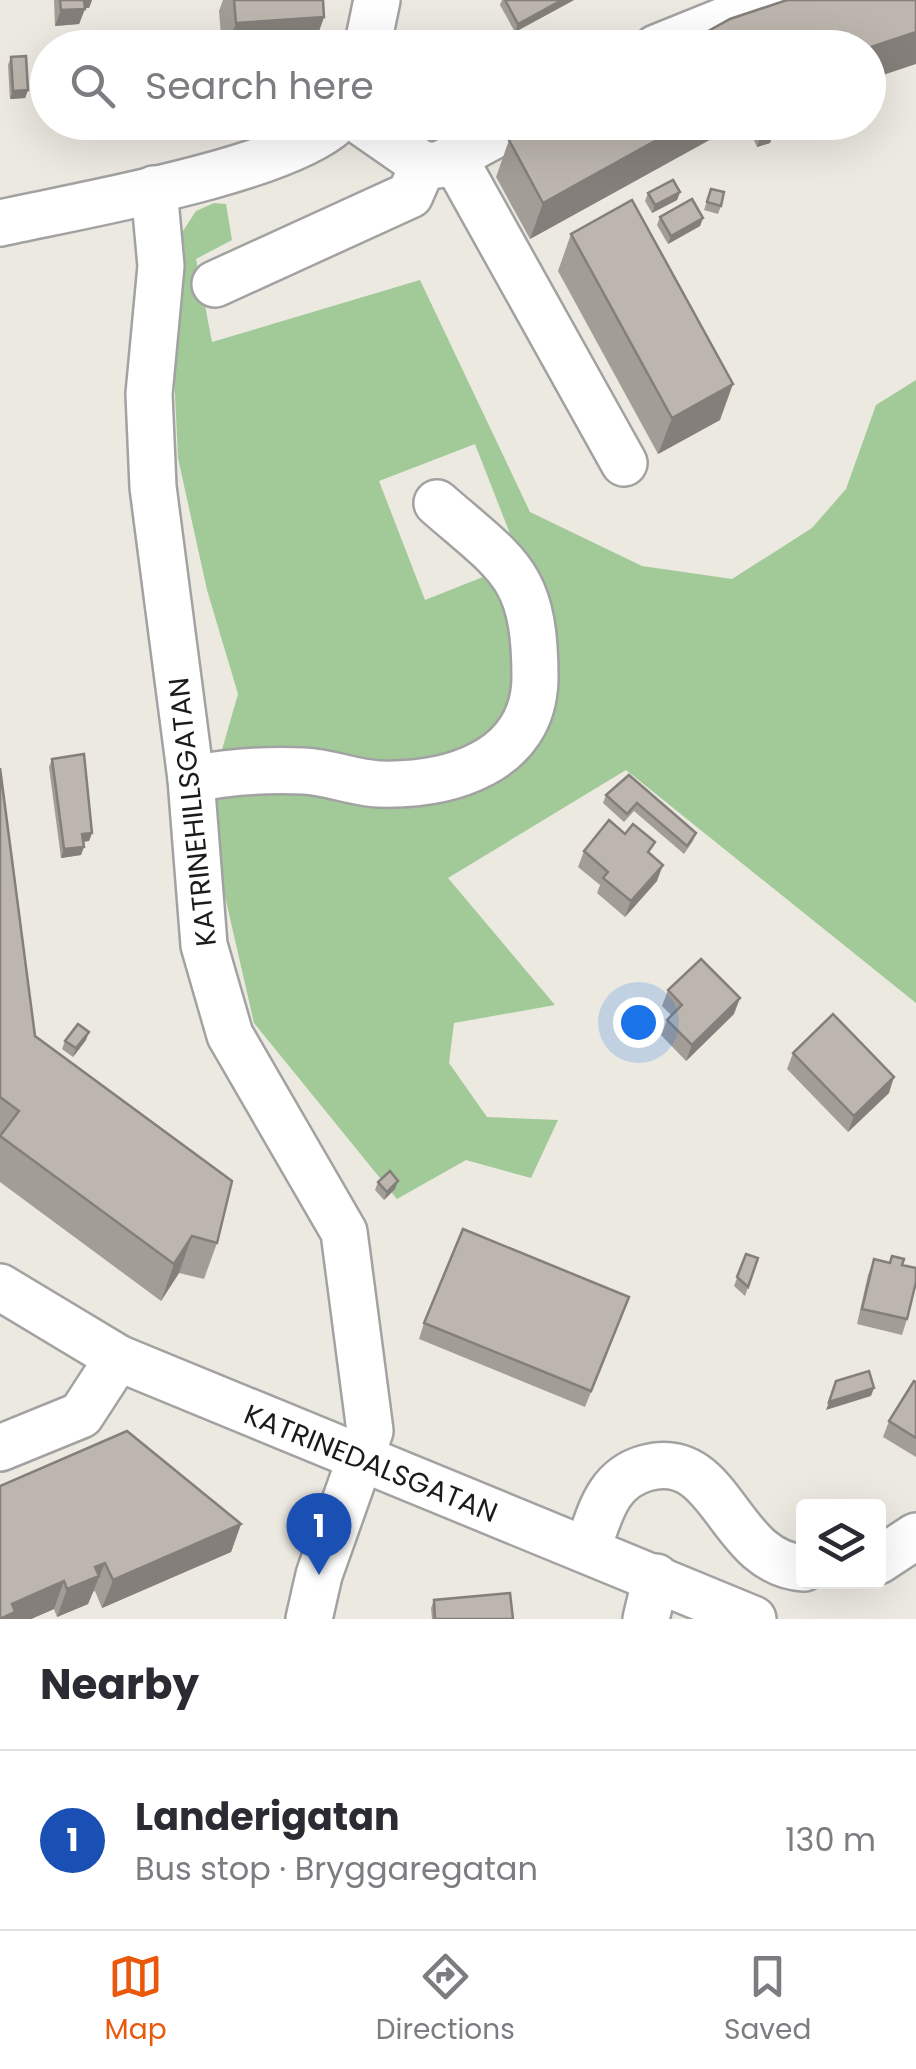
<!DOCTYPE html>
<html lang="en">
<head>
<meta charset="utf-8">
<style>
  body { margin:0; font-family:Poppins,sans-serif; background:#f7f7f7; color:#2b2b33 }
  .controls { position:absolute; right:30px; bottom:30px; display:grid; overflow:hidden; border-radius:10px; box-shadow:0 10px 40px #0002 }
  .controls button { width:90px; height:90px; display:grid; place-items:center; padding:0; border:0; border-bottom:2px solid #e1e1e2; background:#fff; color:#2b2b33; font:50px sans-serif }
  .you { position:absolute; left:638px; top:1022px; width:35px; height:35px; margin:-25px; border:8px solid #fff; border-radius:50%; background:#1a73e8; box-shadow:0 0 0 15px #1a73e833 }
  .badge { display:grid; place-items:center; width:65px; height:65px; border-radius:50%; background:#ea580c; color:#fff; font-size:32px; font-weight:700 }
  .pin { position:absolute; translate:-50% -82px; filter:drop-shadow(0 2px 5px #0008) }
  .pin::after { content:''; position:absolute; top:52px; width:35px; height:30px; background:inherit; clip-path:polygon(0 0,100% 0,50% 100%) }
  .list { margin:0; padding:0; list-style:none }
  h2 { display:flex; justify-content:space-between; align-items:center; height:130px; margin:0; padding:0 40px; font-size:42px }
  h2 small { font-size:32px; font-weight:400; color:#7c7c81 }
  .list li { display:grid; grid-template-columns:65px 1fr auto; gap:30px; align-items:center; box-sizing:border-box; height:180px; padding:0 40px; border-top:2px solid #e1e1e2 }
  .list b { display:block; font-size:38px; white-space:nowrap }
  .list p { margin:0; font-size:32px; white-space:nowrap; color:#7c7c81 }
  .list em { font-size:32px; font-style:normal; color:#7c7c81 }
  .icon { flex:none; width:55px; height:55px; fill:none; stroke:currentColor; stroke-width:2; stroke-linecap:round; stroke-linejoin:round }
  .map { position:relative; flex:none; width:916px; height:1619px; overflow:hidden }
  .search { position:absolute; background:#fff; box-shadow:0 10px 40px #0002; left:30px; right:30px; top:30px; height:110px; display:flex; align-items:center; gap:25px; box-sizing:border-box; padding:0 35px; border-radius:55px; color:#7c7c81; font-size:38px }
  .sheet { height:310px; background:#fff }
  nav { display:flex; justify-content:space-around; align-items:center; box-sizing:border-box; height:140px; border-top:2px solid #e1e1e2; background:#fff; font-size:28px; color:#7c7c81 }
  nav a { display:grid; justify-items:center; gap:5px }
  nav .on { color:#ea580c }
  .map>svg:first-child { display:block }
  .forest { fill:#a2c998; fill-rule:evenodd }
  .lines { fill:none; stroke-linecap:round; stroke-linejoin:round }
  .minor-casing { stroke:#a2a2a2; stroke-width:50 }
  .minor { stroke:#fff; stroke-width:45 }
  .wall { fill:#a29d96 }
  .shaded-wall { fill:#847f7a }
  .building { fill:#bcb6ae; stroke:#847f7a; stroke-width:2.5 }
  .labels { text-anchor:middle; stroke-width:8; stroke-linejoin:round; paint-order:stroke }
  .street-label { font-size:28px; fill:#1b1b1b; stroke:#fff }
</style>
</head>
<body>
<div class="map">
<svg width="916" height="1619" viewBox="0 0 916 1619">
  <rect width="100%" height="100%" fill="#ece9e1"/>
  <path class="forest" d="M214,203L226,204L232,240L196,259L212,342L420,280L530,512L642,566L732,579L812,528L846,489L876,405L916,380V1003L626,770L448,878L555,1005L454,1023L449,1063L487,1117L558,1120L531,1178L466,1160L397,1199L254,1023L205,809L238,694L207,590L178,458L173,352L179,237L196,211ZM475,444L521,562L425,600L379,481Z"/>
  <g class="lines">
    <defs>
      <g id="minor">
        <polyline points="367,48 377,0"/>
        <polyline points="656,48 775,0"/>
        <polyline points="361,122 423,165 439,165 519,122"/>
        <polyline points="454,158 624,463"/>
        <polyline points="154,189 161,266 149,394 153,487 191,779 204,945 230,1035 344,1232 370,1431 319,1575 309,1619"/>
        <path d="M0,223C77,206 284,171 336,122"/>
        <polyline points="215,284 410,195 423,165"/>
        <path d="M191,779C229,772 265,769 304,771C329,772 354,783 379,784C448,786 534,763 535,678C535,574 509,566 437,503"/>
        <polyline points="0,1287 118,1358 753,1619"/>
        <polyline points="0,1448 81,1415 118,1358"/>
        <path d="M587,1550C600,1515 606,1479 646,1468C724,1447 726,1563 804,1568"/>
        <polyline points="878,1561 916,1536"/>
        <polyline points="646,1619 656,1577"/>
      </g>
    </defs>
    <use href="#minor" class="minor-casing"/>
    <use href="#minor" class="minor"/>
  </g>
  <g class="wall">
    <polygon points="54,0 92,0 89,8 85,8 79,24 55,26"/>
    <polygon points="223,0 323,0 324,17 313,48 222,48 219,11"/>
    <polygon points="502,0 574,0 515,32 500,5"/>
    <polygon points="11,57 28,90 25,98 10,99 8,65"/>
    <polygon points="542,122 742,122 530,239 496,177 509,140"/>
    <polygon points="757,132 773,135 770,143 757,147 754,140"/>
    <polygon points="711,189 721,206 718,214 704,210"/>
    <polygon points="680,192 677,200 652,213 645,201 648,193"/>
    <polygon points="660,217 703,218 700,226 668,244 657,225"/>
    <polygon points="571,234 720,420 658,454 558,271"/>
    <polygon points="52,759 92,833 89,841 83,842 81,855 61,858 49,767"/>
    <polygon points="0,768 35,1036 217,1243 204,1279 179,1273 161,1301 0,1182"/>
    <polygon points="629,775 696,833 693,841 684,854 634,811 624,822 603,803 606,795"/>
    <polygon points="584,851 651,855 657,881 625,917 597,893 600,885 578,867"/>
    <polygon points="668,990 734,1014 686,1061 661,1035 667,1020 671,1015 662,1006"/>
    <polygon points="86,1040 73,1057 62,1049 65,1041"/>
    <polygon points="793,1053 889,1093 848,1132 787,1069"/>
    <polygon points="378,1182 395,1189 384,1200 375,1190"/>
    <polygon points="746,1254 758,1258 745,1296 734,1286"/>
    <polygon points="874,1259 902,1265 907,1319 902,1335 857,1324 868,1275"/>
    <polygon points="629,1297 585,1407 419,1339 424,1323"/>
    <polygon points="916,1382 916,1457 883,1437 889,1421"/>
    <polygon points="0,1486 241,1524 231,1552 102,1608 95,1591 93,1592 88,1604 57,1617 54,1609 31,1619 0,1619"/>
    <polygon points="434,1600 513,1619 432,1619 431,1608"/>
  </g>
  <g class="shaded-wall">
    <polygon points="81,0 92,0 89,8 78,8"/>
    <polygon points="562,0 574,0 515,32 518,24"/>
    <polygon points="85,9 79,24 55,26 61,10"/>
    <polygon points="324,17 313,48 227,48 236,23"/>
    <polygon points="916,32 916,64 868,80 868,48"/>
    <polygon points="28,90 25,98 10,99 13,91"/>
    <polygon points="689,122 742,122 530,239 543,203"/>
    <polygon points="773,135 770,143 757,147 760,139"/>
    <polygon points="680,192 677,200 652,213 655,205"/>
    <polygon points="703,218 700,226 668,244 671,236"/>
    <polygon points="733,384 720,420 658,454 672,418"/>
    <polygon points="92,833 89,841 79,842 82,834"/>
    <polygon points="84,847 81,855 61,858 64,849"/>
    <polygon points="663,865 657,881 625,917 631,901"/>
    <polygon points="740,998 734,1014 686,1061 692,1045"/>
    <polygon points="89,1032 86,1040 73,1057 76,1048"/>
    <polygon points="894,1077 889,1093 848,1132 854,1116"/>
    <polygon points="398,1181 395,1189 384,1200 387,1192"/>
    <polygon points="192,1236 179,1273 161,1301 174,1264"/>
    <polygon points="874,1388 871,1396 826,1410 829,1402"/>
    <polygon points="241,1524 231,1552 102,1608 113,1580"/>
    <polygon points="105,1563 88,1604 57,1617 67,1589 95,1567"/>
    <polygon points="64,1581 54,1609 31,1619 0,1619 12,1604"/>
  </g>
  <g class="building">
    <polygon points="60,0 84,0 85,9 61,10"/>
    <polygon points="234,0 323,0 324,17 236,23"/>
    <polygon points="505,0 562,0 518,24"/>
    <polygon points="787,0 916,0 916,32 868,48 678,48 730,19"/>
    <polygon points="26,56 28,90 13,91 11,57"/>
    <polygon points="542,122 689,122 543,203 509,140"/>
    <polygon points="770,128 773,135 760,139 757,132"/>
    <polygon points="673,180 680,192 655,205 648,193"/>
    <polygon points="711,189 724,192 721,206 707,202"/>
    <polygon points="692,199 703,218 671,236 660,217"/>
    <polygon points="632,200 733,384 672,418 571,234"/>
    <polygon points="84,754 92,833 82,834 84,847 64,849 52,759"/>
    <polygon points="0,768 35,1036 232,1181 217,1243 192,1236 174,1264 0,1136 19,1111 0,1097"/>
    <polygon points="629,775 696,833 687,846 637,803 627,814 606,795"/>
    <polygon points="609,820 625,834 633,824 655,842 648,852 663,865 631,901 603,878 608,872 584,851"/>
    <polygon points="701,959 740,998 692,1045 667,1020 682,1005 668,990"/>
    <polygon points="833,1014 894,1077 854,1116 793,1053"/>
    <polygon points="78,1024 89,1032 76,1048 65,1041"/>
    <polygon points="390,1171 398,1181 387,1192 378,1182"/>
    <polygon points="463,1229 629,1297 591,1391 424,1323"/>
    <polygon points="746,1254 758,1258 748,1287 737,1277"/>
    <polygon points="892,1256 904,1259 902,1265 916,1268 916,1282 907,1319 862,1309 874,1259 890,1263"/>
    <polygon points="869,1371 874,1388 829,1402 836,1381"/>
    <polygon points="914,1381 916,1382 916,1438 889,1421"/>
    <polygon points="127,1431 241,1524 113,1580 105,1563 95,1567 99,1576 67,1589 64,1581 12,1604 15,1612 0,1619 0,1486"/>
    <polygon points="510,1593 513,1619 435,1619 434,1600"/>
  </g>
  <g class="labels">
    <g class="street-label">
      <text transform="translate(192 812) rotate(-96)" y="10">KATRINEHILLSGATAN</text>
      <text transform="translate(371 1463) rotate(22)" y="10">KATRINEDALSGATAN</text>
    </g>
  </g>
</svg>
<div class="controls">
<button><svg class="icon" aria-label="layers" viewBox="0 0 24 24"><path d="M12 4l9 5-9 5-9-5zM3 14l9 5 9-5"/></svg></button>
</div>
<div class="you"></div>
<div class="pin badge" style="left:319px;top:1575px;background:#1a4fb4">1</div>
<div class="search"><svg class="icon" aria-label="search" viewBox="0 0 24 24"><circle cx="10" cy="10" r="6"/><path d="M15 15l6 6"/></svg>Search here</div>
</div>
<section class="sheet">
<h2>Nearby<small></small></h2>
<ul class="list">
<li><span class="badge" style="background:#1a4fb4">1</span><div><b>Landerigatan</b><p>Bus stop · Bryggaregatan</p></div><em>130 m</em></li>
</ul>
</section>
<nav>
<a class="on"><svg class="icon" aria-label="map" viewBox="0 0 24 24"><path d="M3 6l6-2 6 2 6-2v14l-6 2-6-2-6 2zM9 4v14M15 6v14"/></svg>Map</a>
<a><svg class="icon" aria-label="directions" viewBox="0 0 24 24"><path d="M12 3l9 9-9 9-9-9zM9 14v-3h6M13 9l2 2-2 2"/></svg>Directions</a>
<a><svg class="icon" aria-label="saved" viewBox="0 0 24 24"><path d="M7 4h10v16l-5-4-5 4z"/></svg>Saved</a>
</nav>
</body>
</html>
